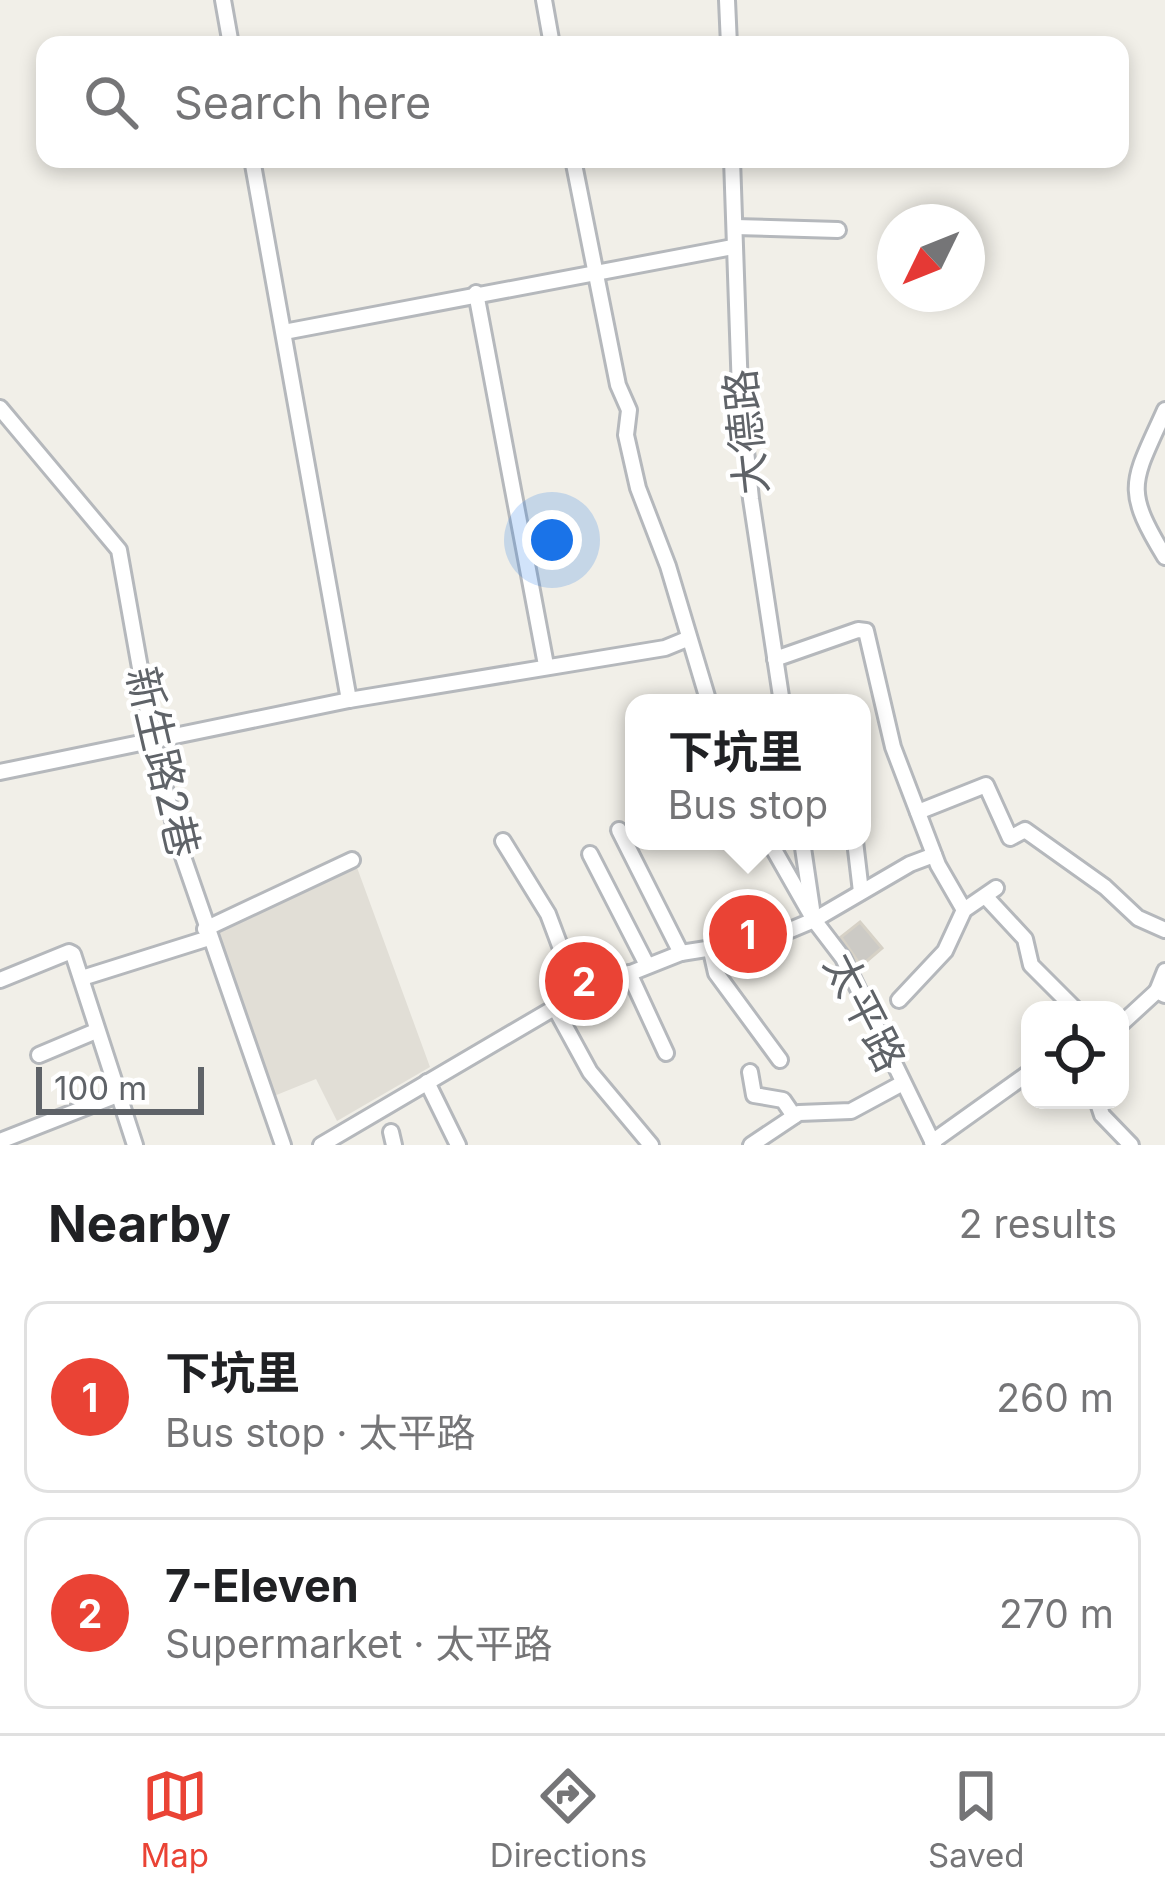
<!DOCTYPE html>
<html lang="en">
<head>
<meta charset="utf-8">
<style>
  body { margin:0; font-family:Inter,"Noto Sans TC",sans-serif; background:#f6f6f6; color:#202124 }
  .controls { position:absolute; right:36px; bottom:36px; display:grid; overflow:hidden; border-radius:24px; box-shadow:0 6px 18px #0003 }
  .controls button { width:108px; height:108px; display:grid; place-items:center; padding:0; border:0; border-bottom:3px solid #e0e0e0; background:#fff; color:#202124; font:60px sans-serif }
  .compass { position:absolute; left:877px; top:204px; width:108px; height:108px; border-radius:50%; background:#fff; box-shadow:0 6px 18px #0003; rotate:227deg }
  .scale { position:absolute; left:36px; bottom:30px; width:168px; box-sizing:border-box; padding-left:12px; border:6px solid #5f6368; border-top:0; font-size:33px; line-height:42px; white-space:nowrap; color:#5f6368; -webkit-text-stroke:9px #fff; paint-order:stroke }
  .you { position:absolute; left:552px; top:540px; width:42px; height:42px; margin:-30px; border:9px solid #fff; border-radius:50%; background:#1a73e8; box-shadow:0 0 0 18px #1a73e833 }
  .badge { display:grid; place-items:center; width:78px; height:78px; border-radius:50%; background:#ea4335; color:#fff; font-size:39px; font-weight:700 }
  .pin { position:absolute; translate:-50% -50%; border:6px solid #fff; box-shadow:0 3px 12px #0006 }
  .popup { position:absolute; left:625px; top:694px; width:246px; height:156px; box-sizing:border-box; display:grid; place-content:center; border-radius:24px; background:#fff; filter:drop-shadow(0 3px 9px #0005); font-size:39px; white-space:nowrap; color:#757577 }
  .popup b { font-size:45px; color:#202124 }
  .popup::after { content:''; position:absolute; left:50%; top:100%; margin-left:-24px; border:24px solid transparent; border-top-color:#fff }
  .list { margin:0; padding:0; list-style:none }
  h2 { display:flex; justify-content:space-between; align-items:center; height:156px; margin:0; padding:0 48px; font-size:51px }
  h2 small { font-size:39px; font-weight:400; color:#757577 }
  .list li { display:grid; grid-template-columns:78px 1fr auto; gap:36px; align-items:center; box-sizing:border-box; height:192px; margin:0 24px 24px; padding:0 24px; border:3px solid #e0e0e0; border-radius:24px }
  .list b { display:block; font-size:45px; white-space:nowrap }
  .list p { margin:0; font-size:39px; white-space:nowrap; color:#757577 }
  .list em { font-size:39px; font-style:normal; color:#757577 }
  .icon { flex:none; width:66px; height:66px; fill:none; stroke:currentColor; stroke-width:2; stroke-linecap:round; stroke-linejoin:round }
  .map { position:relative; flex:none; width:1165px; height:1145px; overflow:hidden }
  .search { position:absolute; background:#fff; box-shadow:0 6px 18px #0003; left:36px; right:36px; top:36px; height:132px; display:flex; align-items:center; gap:30px; box-sizing:border-box; padding:0 42px; border-radius:24px; color:#757577; font-size:45px }
  .sheet { height:588px; background:#fff }
  nav { display:flex; justify-content:space-around; align-items:center; box-sizing:border-box; height:168px; border-top:3px solid #e0e0e0; background:#fff; font-size:33px; color:#757577 }
  nav a { display:grid; justify-items:center; gap:6px }
  nav .on { color:#ea4335 }
  .map>svg:first-child { display:block }
  .education { fill:#e1ded6 }
  .building { fill:#cccac5; stroke:#d6d1c6; stroke-width:3 }
  .lines { fill:none; stroke-linecap:round; stroke-linejoin:round }
  .minor-casing { stroke:#b5b8bc; stroke-width:20 }
  .minor { stroke:#fff; stroke-width:14 }
  .labels { text-anchor:middle; stroke-width:9; stroke-linejoin:round; paint-order:stroke }
  .street-label { font-size:42px; fill:#5f6368; stroke:#fff }
</style>
</head>
<body>
<div class="map">
<svg width="1165" height="1145" viewBox="0 0 1165 1145">
  <rect width="100%" height="100%" fill="#f1efe8"/>
  <polygon class="education" points="355,862 430,1067 337,1121 316,1079 274,1096 213,928"/>
  <polygon class="building" points="860,922 882,948 861,966 841,937"/>
  <g class="lines">
    <defs>
      <g id="minor">
        <polyline points="223,0 231,45"/>
        <polyline points="544,0 552,45"/>
        <polyline points="727,0 729,45"/>
        <polyline points="252,159 349,700"/>
        <polyline points="573,159 618,385 629,410 626,435 638,488 668,566 709,703"/>
        <polyline points="732,159 740,392 751,499 782,703"/>
        <polyline points="735,227 838,230"/>
        <polyline points="476,293 546,665"/>
        <polyline points="284,332 733,247"/>
        <polyline points="0,408 119,550 153,741 180,848 283,1145"/>
        <path d="M1165,410C1133,482 1122,487 1165,557"/>
        <polyline points="775,659 858,630 866,631 893,747 938,865 964,910"/>
        <polyline points="0,772 349,700 665,648 687,639"/>
        <polyline points="918,812 986,785 1010,838 1025,830 1105,887 1138,918 1165,930"/>
        <polyline points="619,830 681,953"/>
        <polyline points="503,841 548,914 578,994"/>
        <polyline points="769,841 814,920 843,958 934,1145"/>
        <polyline points="802,841 812,909"/>
        <polyline points="855,841 861,892"/>
        <polyline points="590,854 647,965"/>
        <polyline points="986,897 1025,939 1031,965 1076,1010"/>
        <polyline points="205,929 352,860"/>
        <polyline points="711,951 716,973 780,1060"/>
        <polyline points="629,973 666,1053"/>
        <polyline points="82,978 209,938"/>
        <polyline points="0,980 69,952 73,954 135,1145"/>
        <polyline points="1157,991 1165,971"/>
        <polyline points="899,1000 945,951 964,910 996,888"/>
        <polyline points="555,1008 590,1072 651,1145"/>
        <polyline points="1120,1025 1157,991 1165,995"/>
        <polyline points="39,1055 96,1031"/>
        <polyline points="750,1072 754,1095 783,1100 794,1116"/>
        <polyline points="427,1082 458,1145"/>
        <polyline points="1097,1100 1102,1115 1131,1145"/>
        <polyline points="391,1132 394,1145"/>
        <polyline points="0,1141 120,1094"/>
        <polyline points="932,1142 1030,1072"/>
        <polyline points="321,1145 578,994 681,953 769,939 814,920 910,864 934,855"/>
        <polyline points="751,1145 799,1113 851,1111 901,1084"/>
      </g>
    </defs>
    <use href="#minor" class="minor-casing"/>
    <use href="#minor" class="minor"/>
  </g>
  <g class="labels">
    <g class="street-label">
      <text transform="translate(746 432) rotate(-96)" y="15">大德路</text>
      <text transform="translate(163 762) rotate(77)" y="15">新生路2巷</text>
      <text transform="translate(865 1012) rotate(63)" y="15">太平路</text>
    </g>
  </g>
</svg>
<div class="controls">
<button><svg class="icon" aria-label="locate" viewBox="0 0 24 24"><circle cx="12" cy="12" r="6"/><path d="M12 2v4M12 18v4M2 12h4M18 12h4"/></svg></button>
</div>
<svg class="compass" viewBox="-18 -18 36 36"><path d="M0-13l5 13h-10z" fill="#e53935"/><path d="M0 13l5-13h-10z" fill="#757577"/></svg>
<div class="scale">100 m</div>
<div class="you"></div>
<div class="pin badge" style="left:748px;top:934px">1</div>
<div class="popup"><b>下坑里</b>Bus stop</div>
<div class="pin badge" style="left:584px;top:981px">2</div>
<div class="search"><svg class="icon" aria-label="search" viewBox="0 0 24 24"><circle cx="10" cy="10" r="6"/><path d="M15 15l6 6"/></svg>Search here</div>
</div>
<section class="sheet">
<h2>Nearby<small>2 results</small></h2>
<ul class="list">
<li><span class="badge">1</span><div><b>下坑里</b><p>Bus stop · 太平路</p></div><em>260 m</em></li>
<li><span class="badge">2</span><div><b>7-Eleven</b><p>Supermarket · 太平路</p></div><em>270 m</em></li>
</ul>
</section>
<nav>
<a class="on"><svg class="icon" aria-label="map" viewBox="0 0 24 24"><path d="M3 6l6-2 6 2 6-2v14l-6 2-6-2-6 2zM9 4v14M15 6v14"/></svg>Map</a>
<a><svg class="icon" aria-label="directions" viewBox="0 0 24 24"><path d="M12 3l9 9-9 9-9-9zM9 14v-3h6M13 9l2 2-2 2"/></svg>Directions</a>
<a><svg class="icon" aria-label="saved" viewBox="0 0 24 24"><path d="M7 4h10v16l-5-4-5 4z"/></svg>Saved</a>
</nav>
</body>
</html>
